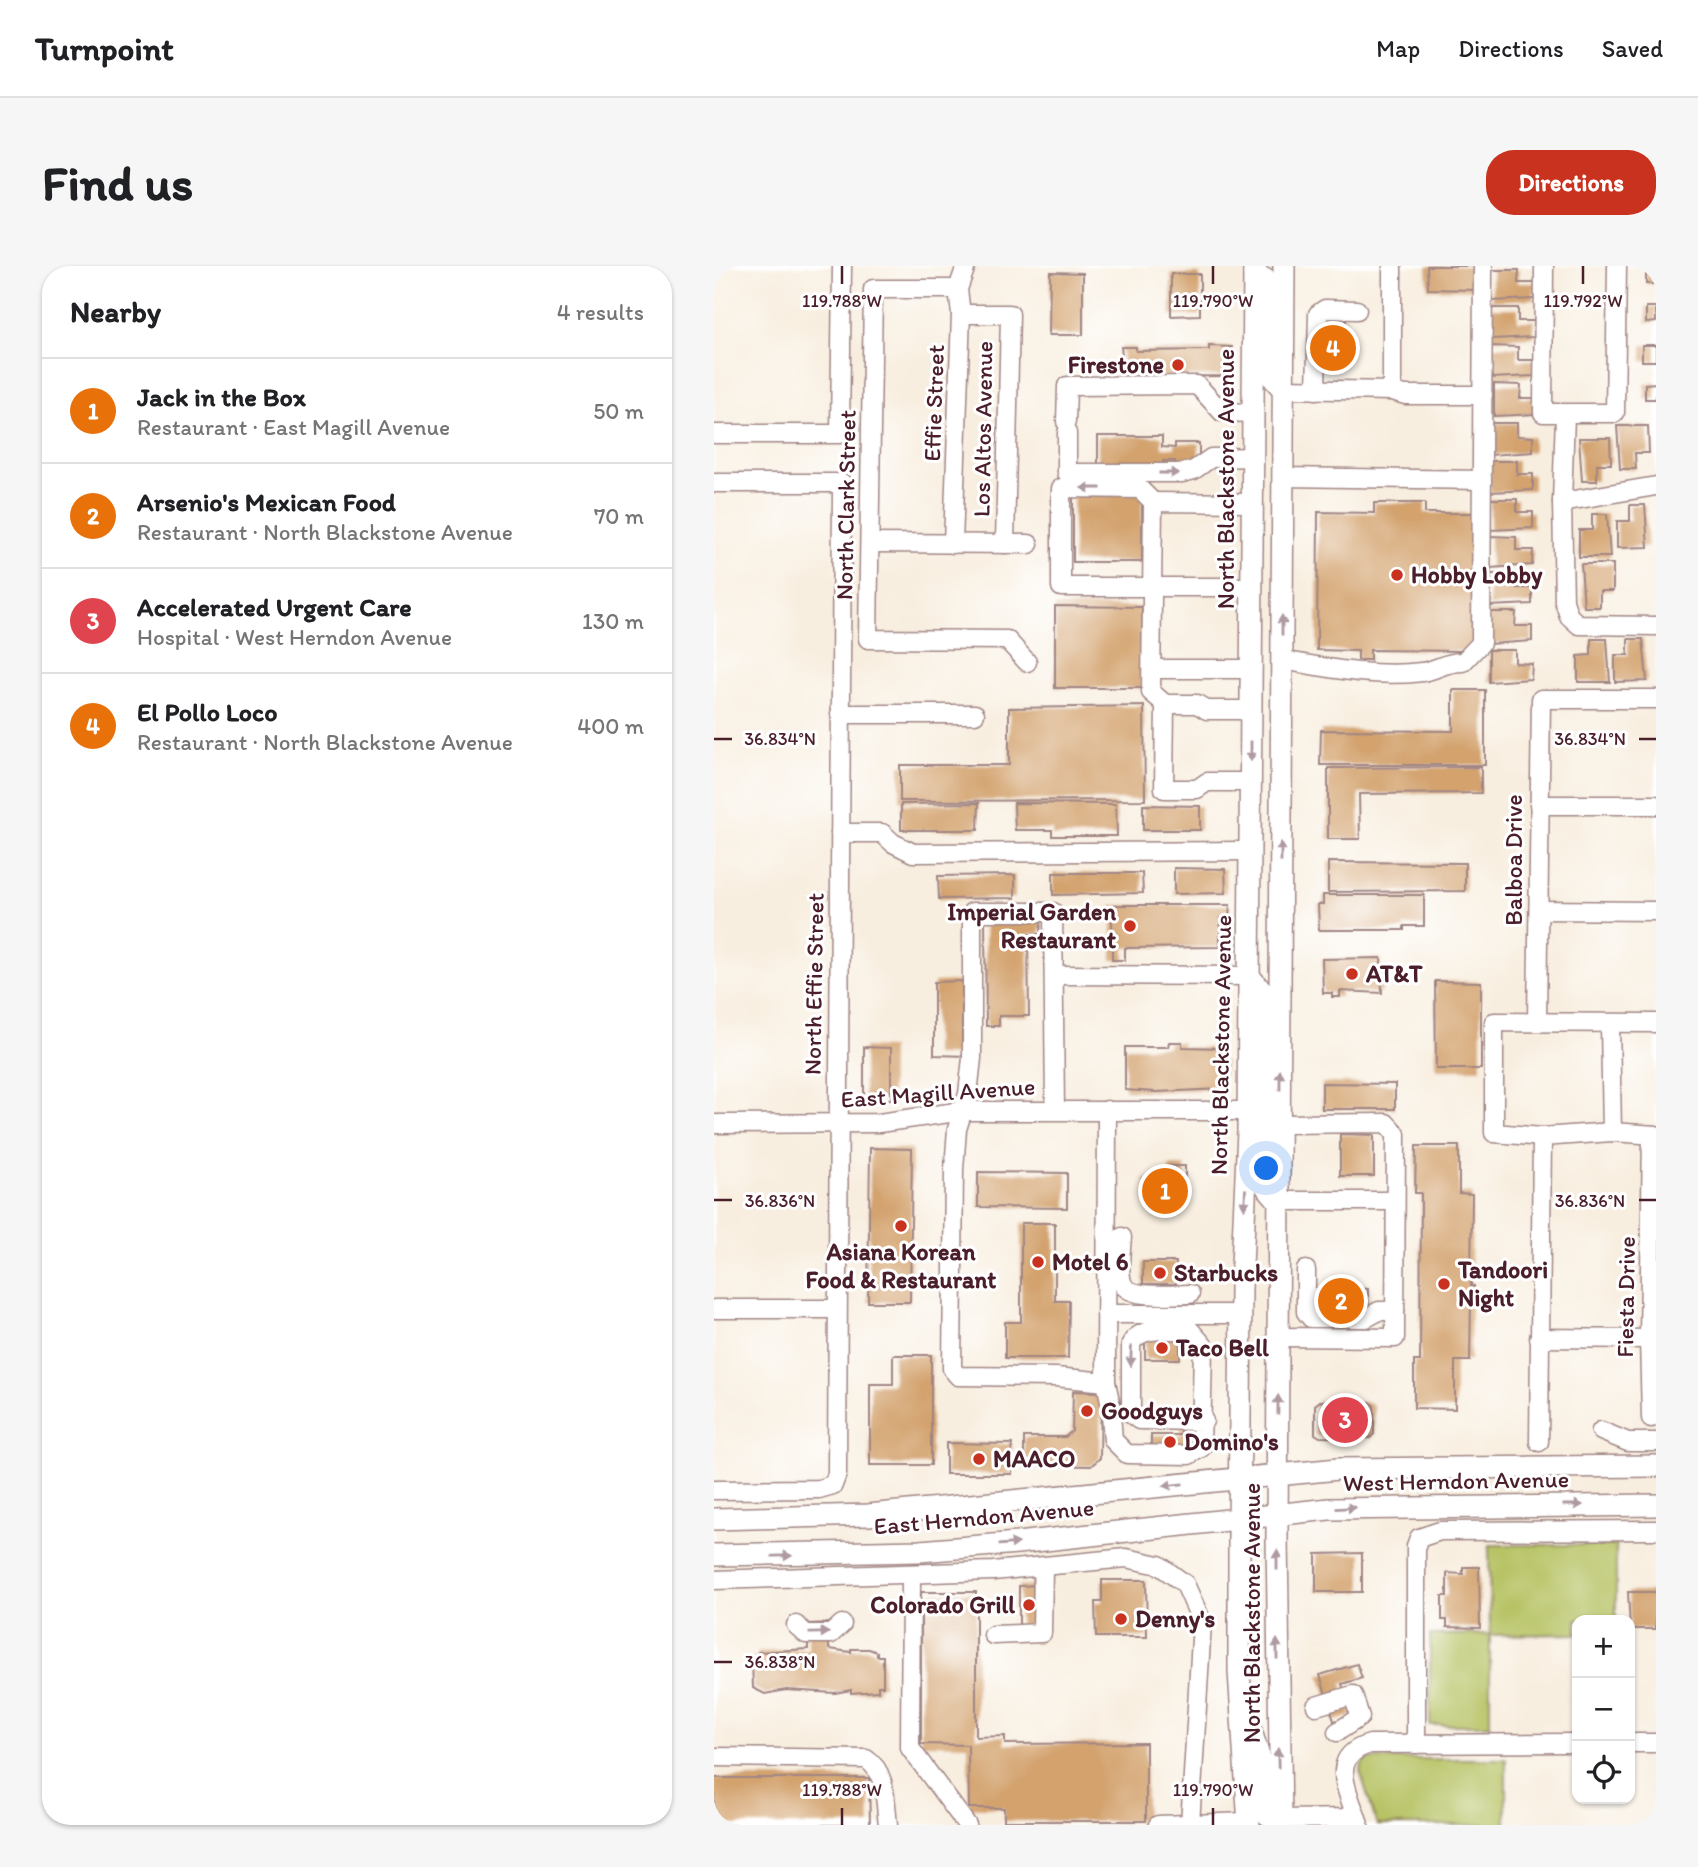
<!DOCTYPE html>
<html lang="en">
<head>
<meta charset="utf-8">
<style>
  body { margin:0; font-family:Itim,sans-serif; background:#f6f6f6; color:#202124 }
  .controls { position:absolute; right:21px; bottom:21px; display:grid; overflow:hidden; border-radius:14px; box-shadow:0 2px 5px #0004 }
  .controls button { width:63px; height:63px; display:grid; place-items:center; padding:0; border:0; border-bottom:2px solid #e0e0e0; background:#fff; color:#202124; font:35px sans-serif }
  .you { position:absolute; left:553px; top:903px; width:24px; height:24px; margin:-18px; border:5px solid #fff; border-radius:50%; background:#1a73e8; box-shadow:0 0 0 10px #1a73e833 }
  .badge { display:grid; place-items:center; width:46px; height:46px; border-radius:50%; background:#c8321e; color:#fff; font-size:23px; font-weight:700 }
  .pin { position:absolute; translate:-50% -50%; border:4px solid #fff; box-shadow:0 2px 7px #0006 }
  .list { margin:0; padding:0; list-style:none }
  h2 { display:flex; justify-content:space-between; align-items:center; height:91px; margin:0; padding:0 28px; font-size:30px }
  h2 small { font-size:23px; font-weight:400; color:#757577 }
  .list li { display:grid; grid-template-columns:46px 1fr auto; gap:21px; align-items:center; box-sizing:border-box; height:105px; padding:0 28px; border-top:2px solid #e0e0e0 }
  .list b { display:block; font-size:26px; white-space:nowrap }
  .list p { margin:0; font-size:23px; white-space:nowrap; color:#757577 }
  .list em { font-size:23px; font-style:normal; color:#757577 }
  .icon { flex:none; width:38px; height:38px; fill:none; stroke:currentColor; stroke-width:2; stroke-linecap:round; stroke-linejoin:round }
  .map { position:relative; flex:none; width:942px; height:1559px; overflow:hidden; border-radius:28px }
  header { display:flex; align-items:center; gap:42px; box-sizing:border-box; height:98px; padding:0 35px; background:#fff; border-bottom:2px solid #e0e0e0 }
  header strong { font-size:33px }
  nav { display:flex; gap:38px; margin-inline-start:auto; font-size:24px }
  .intro { display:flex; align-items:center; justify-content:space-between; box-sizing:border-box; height:168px; padding:0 42px }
  h1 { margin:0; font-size:49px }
  .button { padding:18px 32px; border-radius:28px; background:#c8321e; color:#fff; font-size:24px; font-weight:700 }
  main { display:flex; gap:42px; padding:0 42px }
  aside { flex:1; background:#fff; border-radius:28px; box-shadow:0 2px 5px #0004 }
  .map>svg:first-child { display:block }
  .green { fill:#b7c365; stroke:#807148; stroke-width:2 }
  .building { fill:#d3a26d }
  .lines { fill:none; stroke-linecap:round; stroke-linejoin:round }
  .minor-casing { stroke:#a18685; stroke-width:21 }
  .major-casing { stroke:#a18685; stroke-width:24 }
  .minor { stroke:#fff; stroke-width:18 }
  .major { stroke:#fff; stroke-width:21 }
  .oneway { fill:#ae9aa0 }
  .ticks { fill:none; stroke:#4a1f2b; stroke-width:2.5 }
  .poi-dot { fill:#c8321e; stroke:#fff; stroke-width:2.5 }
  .labels { text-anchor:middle; stroke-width:6; stroke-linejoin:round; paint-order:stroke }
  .poi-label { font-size:24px; font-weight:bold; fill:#4a1f2b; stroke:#fff; text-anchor:start }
  .street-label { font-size:24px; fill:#4a1f2b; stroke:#fff }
  .ticks-label { font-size:18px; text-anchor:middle; fill:#4a1f2b; stroke:#fff; stroke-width:6; stroke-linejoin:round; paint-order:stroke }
</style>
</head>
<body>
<header>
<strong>Turnpoint</strong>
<nav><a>Map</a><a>Directions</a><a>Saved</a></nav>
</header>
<div class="intro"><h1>Find us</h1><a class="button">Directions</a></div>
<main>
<aside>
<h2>Nearby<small>4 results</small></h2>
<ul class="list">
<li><span class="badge" style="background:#e8710a">1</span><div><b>Jack in the Box</b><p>Restaurant · East Magill Avenue</p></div><em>50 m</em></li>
<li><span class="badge" style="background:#e8710a">2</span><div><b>Arsenio's Mexican Food</b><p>Restaurant · North Blackstone Avenue</p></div><em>70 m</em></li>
<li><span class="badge" style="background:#e0444e">3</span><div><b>Accelerated Urgent Care</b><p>Hospital · West Herndon Avenue</p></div><em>130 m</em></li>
<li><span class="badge" style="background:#e8710a">4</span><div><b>El Pollo Loco</b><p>Restaurant · North Blackstone Avenue</p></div><em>400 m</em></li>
</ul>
</aside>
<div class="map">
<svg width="942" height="1559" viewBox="0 0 942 1559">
  <rect width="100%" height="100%" fill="#fff"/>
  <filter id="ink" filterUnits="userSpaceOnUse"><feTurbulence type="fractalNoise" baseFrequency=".0143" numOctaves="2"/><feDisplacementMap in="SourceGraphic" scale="14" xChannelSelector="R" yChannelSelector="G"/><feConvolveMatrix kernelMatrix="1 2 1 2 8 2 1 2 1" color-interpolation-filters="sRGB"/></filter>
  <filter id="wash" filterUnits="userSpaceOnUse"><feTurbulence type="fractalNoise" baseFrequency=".00686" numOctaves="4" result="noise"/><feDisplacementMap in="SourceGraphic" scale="28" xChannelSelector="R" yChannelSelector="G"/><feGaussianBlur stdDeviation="1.57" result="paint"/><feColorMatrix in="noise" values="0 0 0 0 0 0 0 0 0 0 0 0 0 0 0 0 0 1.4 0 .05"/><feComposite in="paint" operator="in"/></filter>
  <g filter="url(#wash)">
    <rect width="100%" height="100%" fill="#f8eedf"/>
    <g class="green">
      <polygon points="775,1279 902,1279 902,1354 863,1354 863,1368 776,1369 776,1459 716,1459 716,1369 776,1368"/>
      <polygon points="654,1493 792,1493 792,1559 663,1559 646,1505 649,1496"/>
    </g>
    <g id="blocks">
      <g class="building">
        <polygon points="713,0 763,0 763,24 714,23"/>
        <rect x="932" y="2" width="10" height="16"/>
        <polygon points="778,4 805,4 804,17 821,17 820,33 778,35"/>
        <polygon points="336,6 369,7 369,69 335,69"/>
        <polygon points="457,8 486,8 486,49 457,50"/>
        <polygon points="932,41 942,41 942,56 932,57"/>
        <polygon points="777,42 804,42 804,55 820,55 820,71 777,73"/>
        <rect x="622" y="51" width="10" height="7"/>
        <polygon points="610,56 622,57 622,62 629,62 630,101 609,101"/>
        <rect x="928" y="79" width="14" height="16"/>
        <polygon points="495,80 518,81 518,110 411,111 407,81 422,81 422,85 495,84"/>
        <polygon points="777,80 804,81 804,94 820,94 820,110 777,112"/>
        <polygon points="942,117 942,133 931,133 931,118"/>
        <polygon points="780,118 807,119 806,132 823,132 823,148 780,150"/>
        <polygon points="777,157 803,157 803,170 819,171 819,186 776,189"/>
        <polygon points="903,160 934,160 935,187 921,187 922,203 906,203"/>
        <polygon points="384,170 448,170 448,181 461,182 461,177 485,177 485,199 461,199 461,195 449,195 449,202 384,202"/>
        <polygon points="865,172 896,172 897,198 883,198 883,215 868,215"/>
        <polygon points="776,195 803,195 803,208 819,208 819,224 776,226"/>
        <rect x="359" y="227" width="69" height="69"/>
        <polygon points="776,233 803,233 803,246 819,246 819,262 776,264"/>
        <polygon points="660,237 711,237 711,247 765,247 762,372 750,385 656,384 656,394 644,394 644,385 603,384 604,246 660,247"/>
        <polygon points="916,239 931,239 934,281 903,282 903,255 916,255"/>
        <polygon points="878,248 893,248 896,291 865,291 865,264 878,264"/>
        <polygon points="776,270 802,271 802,284 819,284 818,299 776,302"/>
        <polygon points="867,298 899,298 899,325 886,325 886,341 870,341"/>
        <polygon points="776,308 802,308 802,322 818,322 818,338 775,340"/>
        <polygon points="341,340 428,341 428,422 341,422"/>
        <polygon points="775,346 802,346 801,360 818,360 818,375 775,378"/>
        <polygon points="877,373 893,373 896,416 864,416 864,390 877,389"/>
        <polygon points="914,373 929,373 933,415 901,416 901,389 914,389"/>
        <polygon points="775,384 801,384 801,397 818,398 817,413 775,416"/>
        <polygon points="739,424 771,424 771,499 606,499 607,464 739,465"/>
        <polygon points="430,440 431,534 186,535 186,499 295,499 295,442"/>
        <polygon points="767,501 767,527 645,528 646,573 614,573 614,502"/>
        <polygon points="265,537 264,564 187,564 187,538"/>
        <polygon points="300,537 402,538 403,570 338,570 338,564 301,564"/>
        <polygon points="429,539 486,540 486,564 429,564"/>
        <polygon points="614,596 751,597 751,625 614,626"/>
        <polygon points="460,602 511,603 512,627 460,628"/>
        <polygon points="339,607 428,607 429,627 339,629"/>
        <polygon points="301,609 301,632 225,633 224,610"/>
        <polygon points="609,629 710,629 710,660 690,660 690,664 605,664 604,638 609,638"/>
        <polygon points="398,639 516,639 515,652 506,652 506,681 411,682 411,694 398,694"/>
        <polygon points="271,655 327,655 326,668 314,668 315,750 285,750 285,760 272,760"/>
        <polygon points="667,692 668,727 626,725 626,731 618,731 618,727 609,727 608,693"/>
        <polygon points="248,715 248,776 254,776 254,790 220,789 220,716"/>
        <polygon points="721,715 767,716 767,803 722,803"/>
        <polygon points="455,776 468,776 468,781 508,782 508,795 512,795 508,823 442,826 411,824 411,781 454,781"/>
        <polygon points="150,781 177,782 177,833 150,833"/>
        <polygon points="608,817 681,818 681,843 608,843"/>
        <polygon points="626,868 660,869 660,910 626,910"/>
        <polygon points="702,880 745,880 745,927 758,928 757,1020 760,1020 760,1032 757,1032 756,1095 741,1095 741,1143 700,1142 700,1095 706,1095 707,927 701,927"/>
        <polygon points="156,882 198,883 196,1036 154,1036"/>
        <polygon points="455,900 471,900 471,936 431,936 431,913 455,913"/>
        <polygon points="264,906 353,907 353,942 264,941"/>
        <polygon points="307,957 341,957 341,1035 355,1035 354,1092 291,1092 291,1056 307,1056"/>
        <rect x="429" y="996" width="33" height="22"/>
        <polygon points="619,1021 654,1023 654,1046 600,1049 600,1024 620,1024"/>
        <rect x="431" y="1070" width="35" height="23"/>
        <polygon points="179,1089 217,1089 217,1199 156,1199 156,1118 179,1118"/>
        <polygon points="359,1125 387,1126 386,1192 377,1200 310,1199 310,1171 351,1171 358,1165"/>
        <polygon points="606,1135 656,1136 660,1140 660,1168 656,1172 606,1171 601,1168 601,1139"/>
        <polygon points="467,1160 475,1160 475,1192 437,1183 437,1169 467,1169"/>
        <polygon points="232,1177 298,1178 298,1208 232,1208"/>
        <polygon points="648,1287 648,1326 602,1326 602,1288"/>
        <polygon points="749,1301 765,1301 766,1362 733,1361 733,1354 728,1354 728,1330 733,1330 733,1307 749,1308"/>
        <polygon points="388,1314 432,1314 433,1371 382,1371 381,1336 388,1336"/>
        <polygon points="325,1319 326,1359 305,1359 305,1320"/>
        <polygon points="207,1326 262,1326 262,1471 291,1470 291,1478 432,1477 432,1555 290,1555 290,1542 255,1542 254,1479 207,1478"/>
        <polygon points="914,1326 942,1326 942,1363 916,1363"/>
        <polygon points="115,1357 115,1383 137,1386 137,1383 155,1383 163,1386 163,1390 169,1390 169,1420 164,1420 164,1425 137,1427 137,1424 121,1427 72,1424 51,1428 39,1422 38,1395 39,1391 44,1391 44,1386 94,1383 94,1358"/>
        <polygon points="643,1398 648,1412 628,1418 638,1450 620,1455 606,1409"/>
        <polygon points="0,1512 155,1512 156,1559 0,1559"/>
      </g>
    </g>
  </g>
  <g filter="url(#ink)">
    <use href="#blocks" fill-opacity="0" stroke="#a18685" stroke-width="2"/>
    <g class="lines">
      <defs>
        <g id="minor">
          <polyline points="830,0 829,147 901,147 903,0"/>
          <polyline points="244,23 159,23 154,373 293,374 313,396"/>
          <polyline points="247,48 296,48 291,278"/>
          <polyline points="569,123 678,125 678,0"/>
          <polyline points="602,124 604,48 611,43 643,44"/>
          <polyline points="678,125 691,129 769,129"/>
          <polyline points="851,149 848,236 850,335 855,350 865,359 942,360"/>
          <polyline points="352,156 353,120 483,119 508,146 539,147"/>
          <polyline points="353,167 353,207 468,207 480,204 497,192 539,191"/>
          <polyline points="0,168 126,168 128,0"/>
          <polyline points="569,211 768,214"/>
          <polyline points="0,217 128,217 123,1208 119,1219 105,1223 0,1224"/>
          <polyline points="439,236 426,223 347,222 347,321 538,321"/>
          <polyline points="848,236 942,220"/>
          <polyline points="156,277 315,278"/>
          <polyline points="239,278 247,48 244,23 252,0"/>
          <path d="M568,394C614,402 661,412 708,406C724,404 729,396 749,396L767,377L769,0"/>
          <polyline points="438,403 537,403"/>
          <polyline points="451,438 450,523 483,523 493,516 536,516"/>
          <polyline points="537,444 493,444 483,438 451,438 437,426 439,236 538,237"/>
          <polyline points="126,448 261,448"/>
          <polyline points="825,539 942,539"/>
          <polyline points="126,567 168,567 179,577 199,587 536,585"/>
          <polyline points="825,644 942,645"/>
          <polyline points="340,709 535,710"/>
          <polyline points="823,755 827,433 942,433"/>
          <polyline points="942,757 780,756 780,867 828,871 898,866 942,869"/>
          <polyline points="896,758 898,866"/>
          <polyline points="341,844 339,646 258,646 258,792 254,828 243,863 240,903 238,1103 244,1110 342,1111 392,1116"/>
          <path d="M393,844L392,1116L396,1135L399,1174L413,1188L475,1189L487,1182L489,1079L476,1064C457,1065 426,1059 417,1078V1148L425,1154L490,1155"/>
          <polyline points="0,858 165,857 249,845 534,845"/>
          <polyline points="565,935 681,935"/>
          <path d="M408,971C407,984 404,1003 408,1016C413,1034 460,1028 476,1028"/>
          <polyline points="592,1004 592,1046 597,1052 652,1052 665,1045 681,1045"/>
          <polyline points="0,1043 122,1043"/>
          <polyline points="392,1048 527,1048"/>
          <polyline points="565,1071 681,1072 682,868 672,857 566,858"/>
          <polyline points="825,1072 935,1073"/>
          <polyline points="937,1152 935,1073 938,869"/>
          <polyline points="887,1165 914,1176 942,1176"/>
          <polyline points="825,1176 828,871"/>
          <polyline points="197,1308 196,1482 253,1559"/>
          <polyline points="0,1314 279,1305 412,1292 445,1299 471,1318 488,1356 476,1559"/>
          <polyline points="82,1359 92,1368 117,1368 128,1358"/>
          <polyline points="279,1369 328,1367 329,1301"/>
          <polyline points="602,1440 639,1429 646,1451 623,1466"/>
          <polyline points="916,1477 942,1477"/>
          <polyline points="702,1478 702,1280 705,1272 726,1265 942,1264"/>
          <path d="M0,1491L152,1493C173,1506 171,1536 174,1559"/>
          <polyline points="566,1553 643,1552"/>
          <polyline points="444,1559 535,1556"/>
          <path d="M645,1559C636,1528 611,1491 656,1478L863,1477"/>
        </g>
        <g id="major">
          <polyline points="540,7 552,14 555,21 554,106 569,123"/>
          <polyline points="535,710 550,728 549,827 556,848 566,858"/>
          <polyline points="534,845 541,847 550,865 551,919 565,935"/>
          <polyline points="0,1253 154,1249 624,1203 942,1200"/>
          <polyline points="0,1289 206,1285 303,1277 615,1243 942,1239"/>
          <polyline points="537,1465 546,1493 550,1543 554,1549 566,1553"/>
          <polyline points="535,1559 525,1405 525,1274 527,1023 534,865 540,0"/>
          <polyline points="567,1559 563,1270 570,0"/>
        </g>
      </defs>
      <use href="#minor" class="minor-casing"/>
      <use href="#major" class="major-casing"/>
      <use href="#minor" class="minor"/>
      <use href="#major" class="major"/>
    </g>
    <defs><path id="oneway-solid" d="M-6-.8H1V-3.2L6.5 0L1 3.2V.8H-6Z" transform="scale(1.75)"/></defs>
    <g class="oneway">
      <use href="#oneway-solid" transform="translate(455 207)"/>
      <use href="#oneway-solid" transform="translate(377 222) rotate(-180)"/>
      <use href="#oneway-solid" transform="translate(568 359) rotate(-90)"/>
      <use href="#oneway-solid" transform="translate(537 485) rotate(90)"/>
      <use href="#oneway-solid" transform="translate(567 586) rotate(-90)"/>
      <use href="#oneway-solid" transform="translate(566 814) rotate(-90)"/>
      <use href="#oneway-solid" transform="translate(531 933) rotate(93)"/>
      <use href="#oneway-solid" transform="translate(417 1090) rotate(92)"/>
      <use href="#oneway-solid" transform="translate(564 1139) rotate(-89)"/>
      <use href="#oneway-solid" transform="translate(459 1219) rotate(174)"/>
      <use href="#oneway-solid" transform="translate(859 1239)"/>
      <use href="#oneway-solid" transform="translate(632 1242) rotate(-3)"/>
      <use href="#oneway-solid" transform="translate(295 1278) rotate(-5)"/>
      <use href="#oneway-solid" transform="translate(68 1290) rotate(-1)"/>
      <use href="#oneway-solid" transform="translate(563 1294) rotate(-90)"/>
      <use href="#oneway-solid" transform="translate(105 1367) rotate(-1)"/>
      <use href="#oneway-solid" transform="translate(563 1383) rotate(-90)"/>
      <use href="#oneway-solid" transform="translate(564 1492) rotate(-91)"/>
    </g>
  </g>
  <path class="ticks" d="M128,0V18M499,0V18M869,0V18M0,473H18M925,473H942M0,934H18M925,934H942M0,1396H18M128,1542V1559M499,1542V1559"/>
  <g class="poi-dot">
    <circle cx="464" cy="99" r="7"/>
    <circle cx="683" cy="309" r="7"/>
    <circle cx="416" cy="660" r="7"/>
    <circle cx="638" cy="708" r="7"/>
    <circle cx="187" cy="960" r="7"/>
    <circle cx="324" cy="996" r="7"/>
    <circle cx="446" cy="1007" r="7"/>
    <circle cx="730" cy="1018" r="7"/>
    <circle cx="448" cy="1082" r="7"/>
    <circle cx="373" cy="1145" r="7"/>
    <circle cx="456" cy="1176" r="7"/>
    <circle cx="265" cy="1193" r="7"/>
    <circle cx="315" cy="1339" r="7"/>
    <circle cx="407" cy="1353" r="7"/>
  </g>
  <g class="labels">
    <g class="poi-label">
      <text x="450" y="107" text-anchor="end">Firestone</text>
      <text x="697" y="317">Hobby Lobby</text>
      <text x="402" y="654" text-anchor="end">Imperial Garden<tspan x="402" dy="28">Restaurant</tspan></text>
      <text x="652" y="716">AT&amp;T</text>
      <text x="187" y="994" text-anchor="middle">Asiana Korean<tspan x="187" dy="28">Food &amp; Restaurant</tspan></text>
      <text x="338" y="1004">Motel 6</text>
      <text x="744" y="1012">Tandoori<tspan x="744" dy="28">Night</tspan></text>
      <text x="460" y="1015">Starbucks</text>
      <text x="462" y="1090">Taco Bell</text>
      <text x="387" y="1153">Goodguys</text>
      <text x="470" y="1184">Domino's</text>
      <text x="279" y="1201">MAACO</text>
      <text x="301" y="1347" text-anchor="end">Colorado Grill</text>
      <text x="421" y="1361">Denny's</text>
    </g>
    <g class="street-label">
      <text transform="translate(220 137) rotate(-88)" y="8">Effie Street</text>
      <text transform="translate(269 163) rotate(-89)" y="8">Los Altos Avenue</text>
      <text transform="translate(512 213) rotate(-90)" y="8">North Blackstone Avenue</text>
      <text transform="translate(132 239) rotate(-89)" y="8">North Clark Street</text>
      <text transform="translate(800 594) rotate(-90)" y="8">Balboa Drive</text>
      <text transform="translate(100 718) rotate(-89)" y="8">North Effie Street</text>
      <text transform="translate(507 779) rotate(-89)" y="8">North Blackstone Avenue</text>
      <text transform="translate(224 827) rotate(-4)" y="8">East Magill Avenue</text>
      <text transform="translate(912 1031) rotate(-89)" y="8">Fiesta Drive</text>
      <text transform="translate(742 1215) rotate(-1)" y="8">West Herndon Avenue</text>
      <text transform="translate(270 1251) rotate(-5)" y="8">East Herndon Avenue</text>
      <text transform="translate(538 1347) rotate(-90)" y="8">North Blackstone Avenue</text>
    </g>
  </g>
  <g class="ticks-label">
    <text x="128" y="41">119.788°W</text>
    <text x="499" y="41">119.790°W</text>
    <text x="869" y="41">119.792°W</text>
    <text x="876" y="479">36.834°N</text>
    <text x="66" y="479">36.834°N</text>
    <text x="876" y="941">36.836°N</text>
    <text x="66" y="941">36.836°N</text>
    <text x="66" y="1402">36.838°N</text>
    <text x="128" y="1530">119.788°W</text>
    <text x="499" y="1530">119.790°W</text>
  </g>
</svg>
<div class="controls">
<button>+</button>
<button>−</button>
<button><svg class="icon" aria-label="locate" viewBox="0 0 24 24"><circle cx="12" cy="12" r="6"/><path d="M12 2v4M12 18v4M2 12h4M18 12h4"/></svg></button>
</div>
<div class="you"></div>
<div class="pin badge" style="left:451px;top:925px;background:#e8710a">1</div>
<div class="pin badge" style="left:627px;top:1035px;background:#e8710a">2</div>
<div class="pin badge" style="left:631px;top:1154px;background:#e0444e">3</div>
<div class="pin badge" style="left:619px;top:82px;background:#e8710a">4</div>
</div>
</main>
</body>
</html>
